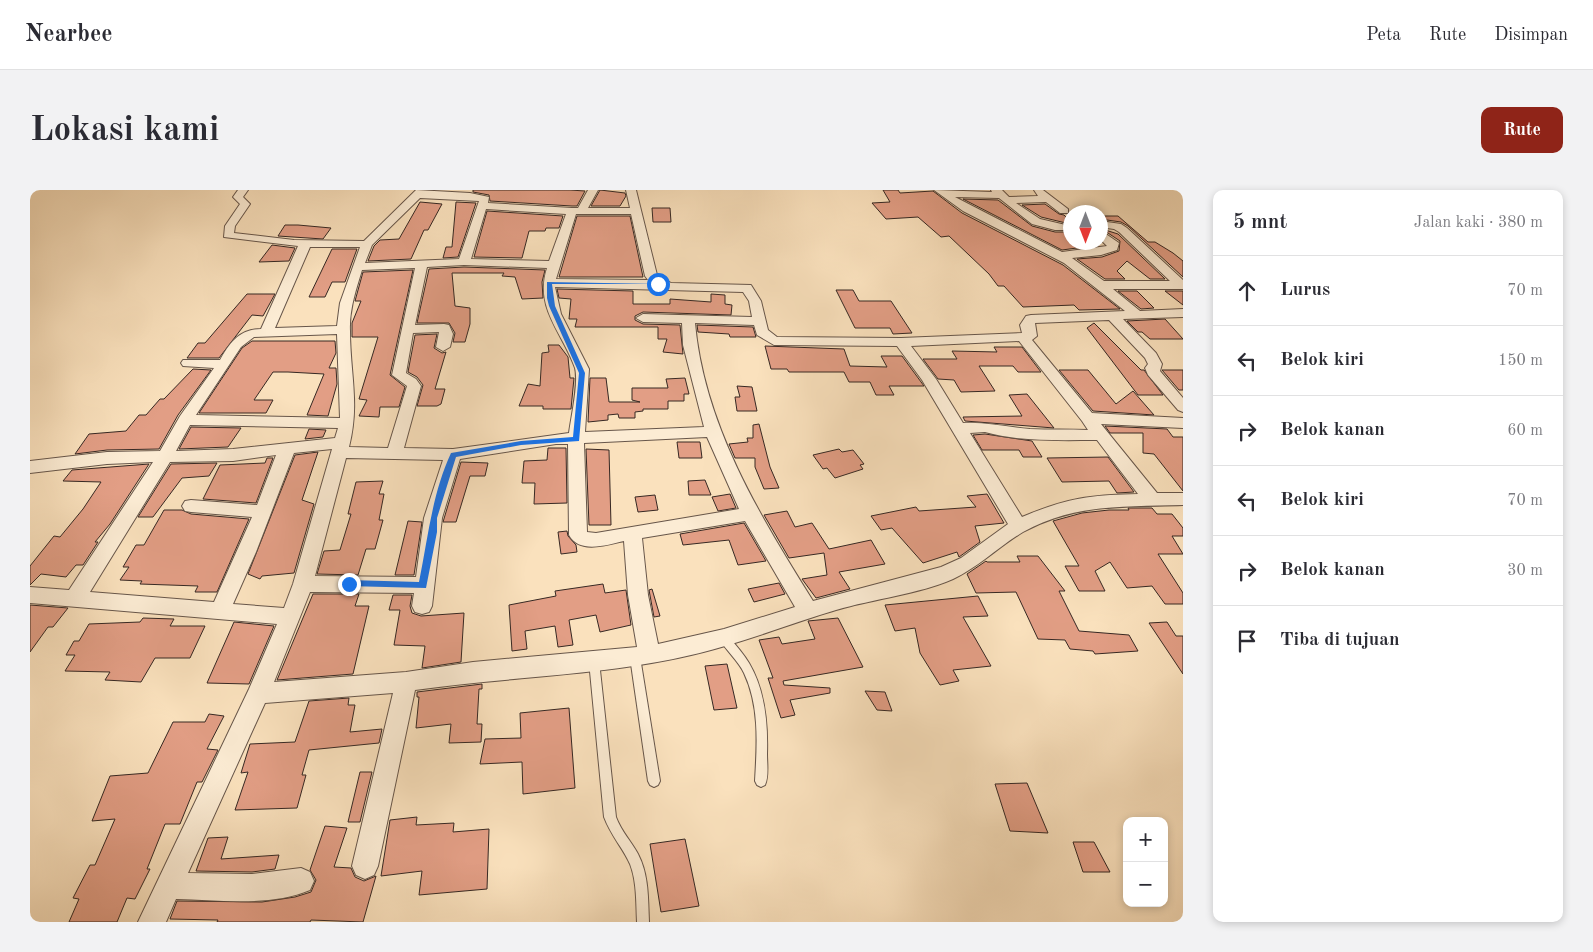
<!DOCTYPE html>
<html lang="id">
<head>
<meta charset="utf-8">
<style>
  body { margin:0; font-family:"Old Standard TT",serif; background:#f2f2f3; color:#2b2b33 }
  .controls { position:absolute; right:15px; bottom:15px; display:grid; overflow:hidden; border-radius:10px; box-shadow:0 2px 8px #0003 }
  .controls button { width:45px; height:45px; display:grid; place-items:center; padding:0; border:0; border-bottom:1px solid #e1e1e2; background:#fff; color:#2b2b33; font:25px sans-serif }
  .compass { position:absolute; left:1033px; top:15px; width:45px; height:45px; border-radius:50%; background:#fff; box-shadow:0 2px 8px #0003; rotate:180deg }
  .stop { position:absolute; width:15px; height:15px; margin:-11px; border:4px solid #1a73e8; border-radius:50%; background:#fff }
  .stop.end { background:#1a73e8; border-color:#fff; box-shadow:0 1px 5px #0008 }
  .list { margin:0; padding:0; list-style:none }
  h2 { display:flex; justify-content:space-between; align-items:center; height:65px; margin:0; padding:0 20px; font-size:21px }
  h2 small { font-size:16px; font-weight:400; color:#7c7c81 }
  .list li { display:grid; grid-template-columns:32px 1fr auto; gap:15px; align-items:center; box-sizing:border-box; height:70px; padding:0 20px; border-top:1px solid #e1e1e2 }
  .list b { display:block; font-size:19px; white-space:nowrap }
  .list em { font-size:16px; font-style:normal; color:#7c7c81 }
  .icon { flex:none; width:28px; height:28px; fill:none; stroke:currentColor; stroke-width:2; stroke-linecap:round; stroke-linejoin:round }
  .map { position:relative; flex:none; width:1153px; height:732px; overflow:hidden; border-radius:10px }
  header { display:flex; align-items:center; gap:30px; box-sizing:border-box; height:70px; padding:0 25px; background:#fff; border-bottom:1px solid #e1e1e2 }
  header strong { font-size:24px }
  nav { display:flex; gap:28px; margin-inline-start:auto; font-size:18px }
  .intro { display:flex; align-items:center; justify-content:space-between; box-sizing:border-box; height:120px; padding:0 30px }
  h1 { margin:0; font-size:35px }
  .button { padding:12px 22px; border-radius:10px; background:#8f2418; color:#fff; font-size:18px; font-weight:700 }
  main { display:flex; gap:30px; padding:0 30px }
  aside { flex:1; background:#fff; border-radius:10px; box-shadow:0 2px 8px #0003 }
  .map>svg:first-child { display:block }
  .building { fill:#e29e85; stroke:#362823 }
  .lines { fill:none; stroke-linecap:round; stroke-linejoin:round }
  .lane-casing { stroke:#67564a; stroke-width:2 }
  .street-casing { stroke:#67564a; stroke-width:2 }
  .lane { fill:#fcecd4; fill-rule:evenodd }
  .street { fill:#fcecd4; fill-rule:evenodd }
  .route { fill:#1a73e8 }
</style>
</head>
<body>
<header>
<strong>Nearbee</strong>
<nav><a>Peta</a><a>Rute</a><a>Disimpan</a></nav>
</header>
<div class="intro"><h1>Lokasi kami</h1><a class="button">Rute</a></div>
<main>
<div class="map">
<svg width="1153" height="732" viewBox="0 0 1153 732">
  <rect width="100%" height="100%" fill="#fae1bd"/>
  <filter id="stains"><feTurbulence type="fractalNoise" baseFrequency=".004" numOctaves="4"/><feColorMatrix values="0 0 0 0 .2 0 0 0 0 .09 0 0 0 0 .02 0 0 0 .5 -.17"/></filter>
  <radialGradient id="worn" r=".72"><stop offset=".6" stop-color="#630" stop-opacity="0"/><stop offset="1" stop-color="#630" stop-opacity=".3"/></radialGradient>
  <g class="building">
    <polygon points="443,0 540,0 555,1 547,16 542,16 460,11 459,5 443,2"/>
    <polygon points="570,0 595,3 596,6 590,16 561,16"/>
    <polygon points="853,0 868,0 870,3 903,1 932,23 1033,75 1090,119 1049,120 1044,115 993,117 974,96 968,96 959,84 919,46 911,47 888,27 856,29 842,13 860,12"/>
    <polygon points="933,9 968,10 1002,36 1025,42 1040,42 1040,52 1066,52 1069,55 1032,60"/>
    <polygon points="390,12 412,14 398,40 394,40 381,69 338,71 344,56 350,50 369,49"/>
    <polygon points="426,12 446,13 428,67 413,68 416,57 422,57"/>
    <polygon points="1015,14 1029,24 1034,25 1040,31 1040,34 1011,27 992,15"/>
    <polygon points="622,18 640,18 641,32 623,32"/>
    <polygon points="457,21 533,26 529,38 516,38 515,41 499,41 492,68 444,67"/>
    <polygon points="547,26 600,26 613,87 529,87"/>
    <polygon points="1070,26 1088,26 1118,52 1125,52 1143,63 1153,71 1153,87 1098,36 1091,32 1070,29"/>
    <polygon points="255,35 268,35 301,38 293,49 248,46"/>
    <polygon points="1072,39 1088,44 1135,89 1120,89 1097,71 1087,81 1095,89 1075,89 1047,69 1072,67 1089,61 1090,51"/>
    <polygon points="242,55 265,58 259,71 229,72"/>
    <polygon points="302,59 327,59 315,92 302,92 295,107 279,107"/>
    <polygon points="434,77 515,80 512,92 513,108 492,109 485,87 472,86 474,83 422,83 425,116 440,118 440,134 435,152 423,152 425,143 419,133 387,133 399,79"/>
    <polygon points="383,80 360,185 375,197 369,217 350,217 349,227 329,226 337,210 329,209 348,147 322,147 322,133 331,111 325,111 333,82"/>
    <polygon points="527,99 603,101 603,114 640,114 640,109 681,112 681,104 695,105 695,114 702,115 701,125 613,122 605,126 605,130 613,134 650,135 653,164 633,162 637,149 628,149 628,137 545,137 547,129 539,129 541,109 529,108"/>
    <polygon points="806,100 823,100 829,111 861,111 882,143 863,144 860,138 825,138"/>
    <polygon points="1088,101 1107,101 1124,118 1111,119"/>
    <polygon points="1135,101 1153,101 1153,115"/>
    <polygon points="217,104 245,104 233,126 222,125 189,168 157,168 168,153 175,153"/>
    <polygon points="1135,129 1153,149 1120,149 1112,142 1108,142 1097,131"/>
    <polygon points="1064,133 1111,180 1114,180 1133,205 1108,205 1057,138"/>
    <polygon points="667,135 723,137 726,147 700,147 699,144 668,142"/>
    <polygon points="407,144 404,158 412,163 416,162 405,199 415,199 411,214 407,216 387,216 393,195 387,187 378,182 385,145"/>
    <polygon points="222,151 305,151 306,163 299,178 306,178 307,194 298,226 277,225 294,184 258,182 243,182 224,210 243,210 236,223 169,223 212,158"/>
    <polygon points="518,155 529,155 538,167 540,188 544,188 541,219 513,219 513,216 489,216 498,194 510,196 512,163 519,162"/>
    <polygon points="735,156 814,159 820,176 857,177 851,166 872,166 894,196 859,196 864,205 846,205 840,192 819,192 814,182 759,182 757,179 741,179"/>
    <polygon points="964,157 992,157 1011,182 988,182 983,176 949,176 965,201 931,202 924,190 908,189 893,169 927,169 922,161 967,162"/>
    <polygon points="163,179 181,180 148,225 129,259 77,260 45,264 59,244 96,241 109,225 116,225 130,209 134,209"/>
    <polygon points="1029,180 1058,180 1086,214 1103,201 1124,225 1063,221"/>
    <polygon points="1132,180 1153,180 1153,200 1149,200"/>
    <polygon points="560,188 576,188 579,212 610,212 602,210 602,198 638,198 636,189 655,188 659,204 654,204 654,211 638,211 638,219 613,219 613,221 605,222 605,228 589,228 588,224 578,225 578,230 558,232"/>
    <polygon points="707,196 722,197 727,221 707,221 705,207 710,207"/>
    <polygon points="997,204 1024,238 935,231 933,227 992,226 979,205"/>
    <polygon points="729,234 740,277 749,298 734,299 725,277 725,268 705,268 699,254 718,252 717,248 723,248 723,235"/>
    <polygon points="1075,236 1137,239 1143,247 1153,247 1153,301 1124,264 1113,263 1113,243 1080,243"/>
    <polygon points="161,237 211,238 198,257 149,259"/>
    <polygon points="279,239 296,240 293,247 275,249"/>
    <polygon points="955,244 1002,251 1012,267 993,267 989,260 952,260 943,245"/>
    <polygon points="647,252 670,252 672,268 649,268"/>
    <polygon points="518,258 536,258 537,313 504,314 505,293 492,293 494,271 517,270"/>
    <polygon points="556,259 579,260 581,335 559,335"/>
    <polygon points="809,259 812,262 823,260 834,274 830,275 833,279 805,288 797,278 793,279 783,265"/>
    <polygon points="288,262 272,310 284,314 264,383 232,386 230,389 218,384 265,265"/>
    <polygon points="1078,267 1104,302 1087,303 1079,291 1032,292 1017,268"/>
    <polygon points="237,268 243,268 226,313 173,309 190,275 235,273"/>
    <polygon points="431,272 458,273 455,286 440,286 426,332 413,332"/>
    <polygon points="187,273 179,286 152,288 123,327 108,327 141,274"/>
    <polygon points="119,274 80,334 65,352 68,352 53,375 46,375 36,387 11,384 0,395 0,376 24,346 30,347 53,319 71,292 33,291 42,280"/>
    <polygon points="675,290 681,305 659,305 658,291"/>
    <polygon points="353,291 349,304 354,304 349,330 353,330 345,359 336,359 328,385 287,384 294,361 310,360 321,324 318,324 326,292"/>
    <polygon points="700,304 706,318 688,321 682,307"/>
    <polygon points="957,304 974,333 945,336 950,352 929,367 927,362 893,373 862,338 851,340 841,326 886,317 889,321 946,317 937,306"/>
    <polygon points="625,305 628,320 608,322 605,307"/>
    <polygon points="1098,318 1122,318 1127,324 1142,324 1153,338 1153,346 1142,346 1153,364 1128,364 1153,403 1153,414 1135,414 1122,396 1097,398 1080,372 1065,381 1075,401 1049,401 1035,376 1049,376 1023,331 1052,323 1079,320 1099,320"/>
    <polygon points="134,320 152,320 161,324 219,329 187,402 165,402 168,396 110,394 112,391 90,390 99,377 93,377 106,355 114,355"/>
    <polygon points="757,321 765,337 782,333 799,359 841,350 855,374 809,382 820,399 786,408 772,389 797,385 794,363 759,368 734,325"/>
    <polygon points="378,331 392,332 384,385 365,385"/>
    <polygon points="714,333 736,371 708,375 699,350 653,355 650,344"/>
    <polygon points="537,341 538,346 546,355 547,362 531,364 528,342"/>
    <polygon points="987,366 1008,366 1035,401 1029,401 1049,441 1099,445 1108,461 1065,464 1063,461 1040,459 1035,450 1008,449 986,402 946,403 937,384 956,371 957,372 990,372"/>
    <polygon points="749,393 755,404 724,412 718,399"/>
    <polygon points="573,394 575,403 596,400 601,435 570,442 566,425 539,430 543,455 528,457 525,436 495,441 497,459 482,461 479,415 526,406 525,401"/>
    <polygon points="622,399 630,426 624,427 619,400"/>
    <polygon points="283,404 329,404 325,416 339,416 323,484 247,490"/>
    <polygon points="363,405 382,405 380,416 382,423 391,426 434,423 431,472 392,478 395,456 364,455 370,420 359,420"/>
    <polygon points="948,406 958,426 933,427 961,476 923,480 929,491 910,495 890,463 885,438 865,441 855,415"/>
    <polygon points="0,415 38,418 23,437 18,437 0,462"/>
    <polygon points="113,428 144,429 140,436 175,436 160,468 125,468 111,492 75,490 80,482 35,481 45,465 36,465 44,451 49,451 59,434 110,432"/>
    <polygon points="808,428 833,477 753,491 754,495 800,498 800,503 760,510 765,525 751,528 738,488 743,488 729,450 749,447 752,454 785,449 778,431"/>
    <polygon points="204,432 244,436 219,494 177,493"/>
    <polygon points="1137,432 1146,446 1153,446 1153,484 1119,433"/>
    <polygon points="697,474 707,518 684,520 675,476"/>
    <polygon points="452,494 452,499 449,499 447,534 452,534 451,552 419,553 421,534 386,538 389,507 387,507 387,502"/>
    <polygon points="835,501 855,502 862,521 847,520"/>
    <polygon points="319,508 318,515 325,515 320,542 352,539 349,553 279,560 272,585 276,585 267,618 205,620 218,582 211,583 220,554 265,552 279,511"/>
    <polygon points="539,518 545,598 493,604 492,572 450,574 455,549 491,548 490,523"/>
    <polygon points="179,524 194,526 177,559 188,560 172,592 167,592 150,634 135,634 117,679 120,679 105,709 97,708 87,732 39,732 49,709 43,708 60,675 65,675 85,629 62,631 80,586 118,583 143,532 175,532"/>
    <polygon points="330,582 342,582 330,632 318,632"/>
    <polygon points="997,593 1018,643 980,641 965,594"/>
    <polygon points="387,627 386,635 424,633 423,642 459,639 457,699 389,705 392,681 351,686 360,630"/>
    <polygon points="295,636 317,638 304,677 321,678 325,687 334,691 346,686 333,732 281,730 280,732 187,732 188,730 140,729 147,711 232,712 265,707 281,702 286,690 280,680"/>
    <polygon points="198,647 191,669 249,665 245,679 222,682 166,681 178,648"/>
    <polygon points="655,649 669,716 631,722 620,654"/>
    <polygon points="1043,652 1064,652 1080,682 1053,682"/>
  </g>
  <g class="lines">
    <defs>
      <g id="lane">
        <path d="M694,444L697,445C705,454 713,463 719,473C735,500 738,533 737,564C737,574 739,586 735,595L731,597L727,595L725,591C727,555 730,517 714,483C708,470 696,461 689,448L691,445Z"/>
        <polygon points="605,463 608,464 610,467 630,591 628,595 624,597 620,595 618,591 600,467 602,464"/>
        <path d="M564,467L568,468L569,471L586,627C591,641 601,651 608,664C619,685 618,709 619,732H607C606,713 607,692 600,674C593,658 581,646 574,627L559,471L560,468Z"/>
      </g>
      <path id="street" d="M208,0H218L213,7L220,14L205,36L204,43L264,50L334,51L386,0L440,3L459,7L458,13L542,18H548L558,0H568L558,18H600L596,0H606L627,85L641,93L721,95L731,111L738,140L747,147L871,148L992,143L990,135L996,126L1001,125L1095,121L1034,73L933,21L904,0L962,2L961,0H972L979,7L1008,6L1004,0H1013L1038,19V23H1030L1016,12L986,13L1010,29L1040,36V40H1025L1002,34L969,8L925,7L1032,62L1077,56L1070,49V40L1089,53L1087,60L1071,65L1042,68L1074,91H1140L1089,42L1084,39L1070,37V31L1091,34L1097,38L1153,90V99H1083L1110,121L1153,119V127L1093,129L1126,163L1132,174L1130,181L1153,208V222L1148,220L1118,185L1115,178L1118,174L1115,168L1079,130L1005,133L1007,146L1002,150L1062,223L1153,228V238L1071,234L1127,303H1153V315C1096,317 1045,313 993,342C968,357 949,377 923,389C889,404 843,409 806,420C769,431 733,445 695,456C596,486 487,485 385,500L348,676L344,685L335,689L326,685L322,676L363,503L235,513L158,683L222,684L271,678L280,682L284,691L280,700C240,717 189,710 146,709L136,732H108L219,499L247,434L0,413V397L39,400L123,272L77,274L0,283V271L77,262L130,261L150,226L184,178L153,176L151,173L153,170H190C200,152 210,139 231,139L268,56L194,47L195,36L210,14L203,7ZM390,8L449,11L429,69L335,73L342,55ZM456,19L536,24L519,71L441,69ZM546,24H601L615,86L618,90L526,89ZM280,57H330L310,113L307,136L245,138ZM434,75L517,78C504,118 533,143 545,178C549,193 541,227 539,243L423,259L374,258L391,196L386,189L376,183L383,143L409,142L406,157L413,161L420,157L423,144L419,135L414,134L385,135L397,77ZM385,78L362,185L377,196L358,258L319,257C330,213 320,184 320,141C319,120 326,100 332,80ZM525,97L713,102L719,111L722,127L613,124L606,128L613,132L652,133L653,155L674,237L555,242L559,179L531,124ZM665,133L724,135L727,145L744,155L867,156L892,190L978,334L931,368L911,377L783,411C730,326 674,235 665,133ZM307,144L310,228L166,225L211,157L224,147ZM989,151L1052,231L1058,240C1039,239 1019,240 1000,239C977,237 956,232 933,233L906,189L881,156ZM160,235L308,238L305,248L203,259L146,261ZM955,242C990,252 1030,250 1067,250L1108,304C1060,305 1037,308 992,327L940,243ZM677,247L709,319L566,343L557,342L554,253ZM526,254H538L539,345C549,364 577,355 594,351L598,405L607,457L443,472L376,482L244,492L280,402L384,403L382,416L385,422L392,424L399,422L402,416L412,328L430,269ZM302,259L263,394L254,418L203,414L226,362L264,263ZM246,265L227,315L161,310L155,311L152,316L155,321L161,322L222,327L184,412L60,402L140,272L203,271ZM316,268L413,270L394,328L386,387L285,386ZM715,331L765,417L694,439L628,454L618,405L612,348Z"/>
    </defs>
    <use href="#lane" class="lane-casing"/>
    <use href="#street" class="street-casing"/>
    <use href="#lane" class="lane"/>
    <use href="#street" class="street"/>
  </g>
  <path class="route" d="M517,92L631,94H522L525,116L555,183L549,251L491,255L426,267L407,328V342L396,398L316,396V391L319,390L389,392C398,348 402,304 421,263L491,251L543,247L549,183L519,116L517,108Z"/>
  <rect width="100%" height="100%" filter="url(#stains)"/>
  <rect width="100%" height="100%" fill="url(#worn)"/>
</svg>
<div class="controls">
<button>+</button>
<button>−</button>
</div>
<svg class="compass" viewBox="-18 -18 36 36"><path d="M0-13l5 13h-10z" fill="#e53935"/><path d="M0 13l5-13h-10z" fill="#7c7c81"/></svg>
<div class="stop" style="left:628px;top:94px"></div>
<div class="stop end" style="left:319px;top:394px"></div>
</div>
<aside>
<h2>5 mnt<small>Jalan kaki · 380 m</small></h2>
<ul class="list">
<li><svg class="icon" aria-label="ahead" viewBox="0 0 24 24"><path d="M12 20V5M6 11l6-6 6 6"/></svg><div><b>Lurus</b></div><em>70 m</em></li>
<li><svg class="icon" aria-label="left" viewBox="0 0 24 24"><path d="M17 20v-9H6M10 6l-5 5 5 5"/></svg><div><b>Belok kiri</b></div><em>150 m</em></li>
<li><svg class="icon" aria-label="right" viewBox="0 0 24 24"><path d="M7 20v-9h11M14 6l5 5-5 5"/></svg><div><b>Belok kanan</b></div><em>60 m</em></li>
<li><svg class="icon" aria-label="left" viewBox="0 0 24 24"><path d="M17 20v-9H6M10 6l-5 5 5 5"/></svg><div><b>Belok kiri</b></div><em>70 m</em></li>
<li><svg class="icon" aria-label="right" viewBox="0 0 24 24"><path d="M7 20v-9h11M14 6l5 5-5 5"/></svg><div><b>Belok kanan</b></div><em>30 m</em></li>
<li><svg class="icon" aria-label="arrive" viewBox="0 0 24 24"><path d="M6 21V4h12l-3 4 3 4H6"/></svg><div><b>Tiba di tujuan</b></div></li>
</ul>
</aside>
</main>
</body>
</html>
